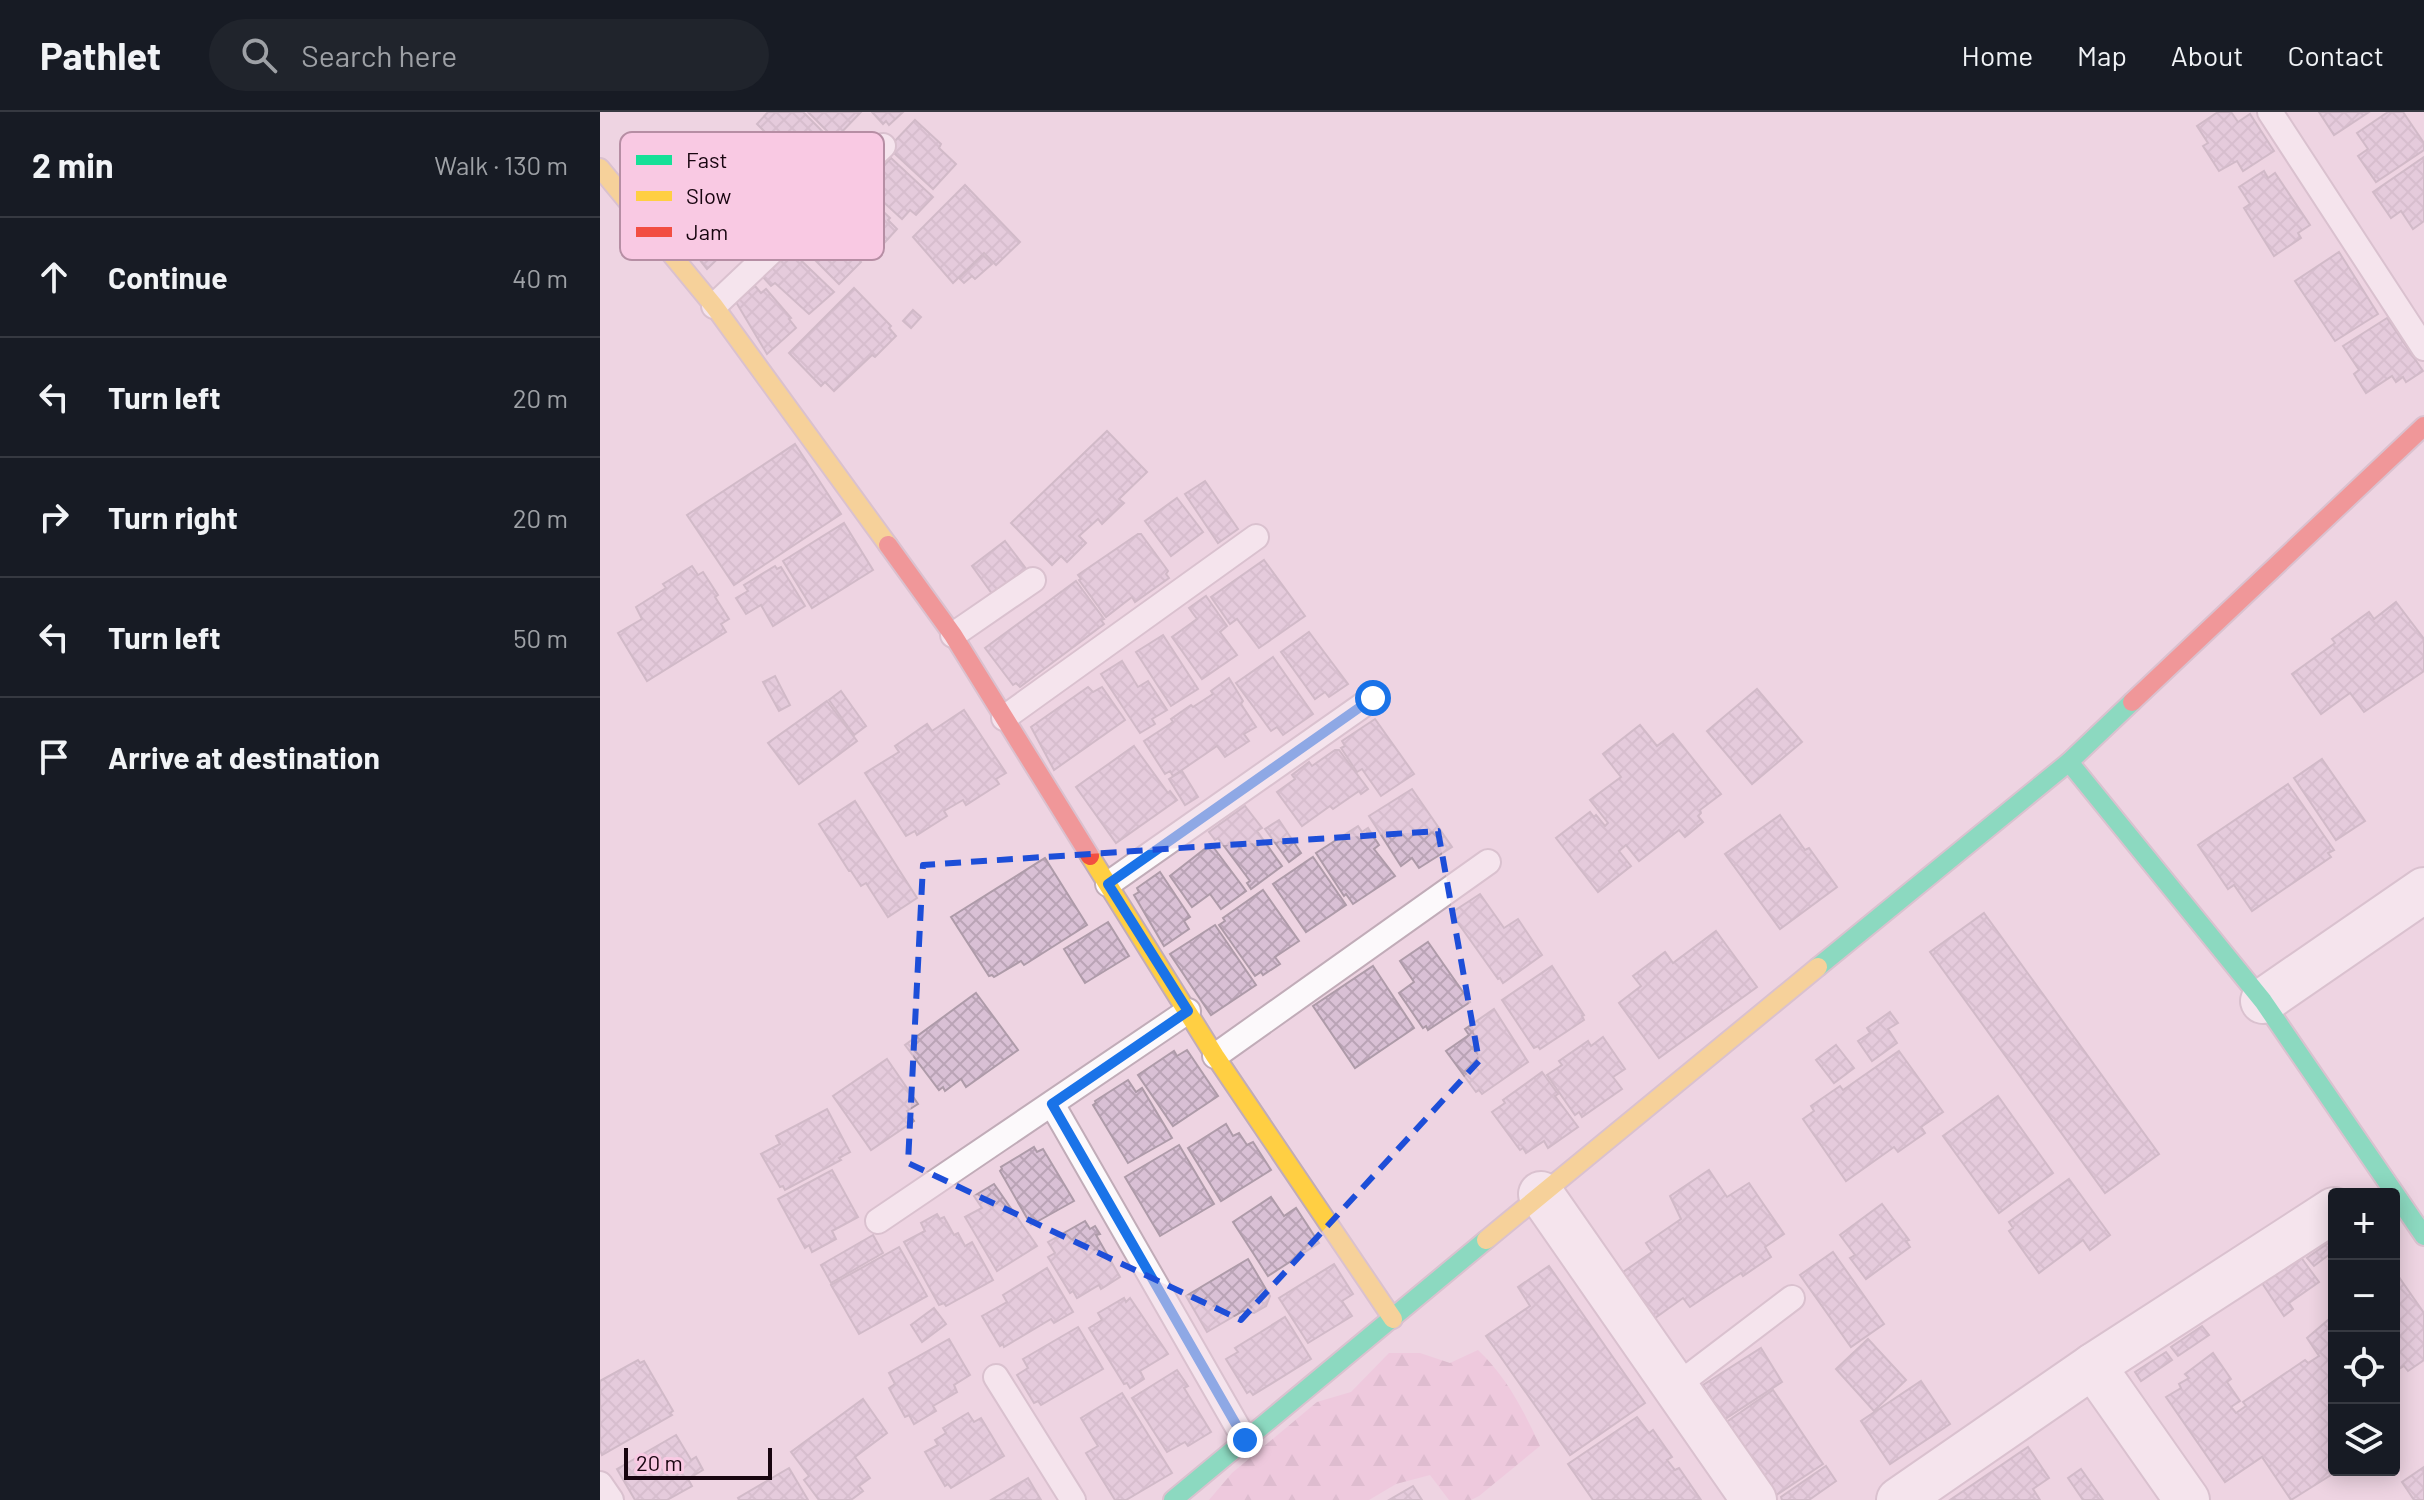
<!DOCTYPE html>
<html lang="en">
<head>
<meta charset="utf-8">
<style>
  body { margin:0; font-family:Barlow,sans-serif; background:#20242c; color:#f1f3f6 }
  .controls { position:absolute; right:24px; bottom:24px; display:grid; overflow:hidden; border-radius:8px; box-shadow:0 4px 20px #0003 }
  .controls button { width:72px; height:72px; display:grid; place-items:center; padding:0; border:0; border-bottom:2px solid #363941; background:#171b24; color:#f1f3f6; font:40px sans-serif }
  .scale { position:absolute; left:24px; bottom:20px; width:148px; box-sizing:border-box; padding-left:8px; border:4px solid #180510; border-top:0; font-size:22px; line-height:28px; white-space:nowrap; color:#180510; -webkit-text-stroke:6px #f9c9e3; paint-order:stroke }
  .stop { position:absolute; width:24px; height:24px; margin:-18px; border:6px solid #1a73e8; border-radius:50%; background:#fff }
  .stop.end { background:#1a73e8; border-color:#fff; box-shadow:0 2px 8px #0008 }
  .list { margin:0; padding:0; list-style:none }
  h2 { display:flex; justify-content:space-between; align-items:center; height:104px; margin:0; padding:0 32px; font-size:34px }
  h2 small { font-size:26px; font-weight:400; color:#9ea1a6 }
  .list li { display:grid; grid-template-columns:52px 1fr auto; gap:24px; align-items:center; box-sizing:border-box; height:120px; padding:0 32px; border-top:2px solid #363941 }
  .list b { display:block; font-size:30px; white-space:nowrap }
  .list em { font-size:26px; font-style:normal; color:#9ea1a6 }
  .icon { flex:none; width:44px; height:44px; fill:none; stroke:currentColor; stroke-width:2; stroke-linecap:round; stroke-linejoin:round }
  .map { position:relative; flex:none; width:1824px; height:1388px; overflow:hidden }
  header { display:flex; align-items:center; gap:48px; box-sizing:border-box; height:112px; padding:0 40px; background:#171b24; border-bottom:2px solid #363941 }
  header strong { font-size:38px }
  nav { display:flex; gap:44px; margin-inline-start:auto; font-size:28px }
  .search { width:560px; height:72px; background:#20242c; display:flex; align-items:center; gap:20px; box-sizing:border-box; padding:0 28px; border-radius:44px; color:#9ea1a6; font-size:30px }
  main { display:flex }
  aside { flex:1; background:#171b24 }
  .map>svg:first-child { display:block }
  .forest { fill:url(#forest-firs) }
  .building { fill:url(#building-cross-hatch); stroke:#ae9ba9; stroke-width:2 }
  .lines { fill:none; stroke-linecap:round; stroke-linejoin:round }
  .lane-casing { stroke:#c1acb8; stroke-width:28 }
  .street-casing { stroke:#c1acb8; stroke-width:48 }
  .fast-casing { stroke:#c1acb8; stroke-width:22 }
  .slow-casing { stroke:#c1acb8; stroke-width:22 }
  .jam-casing { stroke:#c1acb8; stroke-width:22 }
  .lane { stroke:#fcf9fb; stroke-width:24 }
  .street { stroke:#fcf9fb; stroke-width:44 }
  .fast { stroke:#16e098; stroke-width:18 }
  .slow { stroke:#ffcf43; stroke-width:18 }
  .jam { stroke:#f24e42; stroke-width:18 }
  .route { stroke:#1a73e8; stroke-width:10 }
  .marked { fill:none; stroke:#1d4ed8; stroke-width:6; stroke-dasharray:16 10; stroke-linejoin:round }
  .key { fill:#f9c9e3; stroke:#b68ea4; stroke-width:2 }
  .key-label { font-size:22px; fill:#180510 }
</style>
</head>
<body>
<header>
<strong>Pathlet</strong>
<div class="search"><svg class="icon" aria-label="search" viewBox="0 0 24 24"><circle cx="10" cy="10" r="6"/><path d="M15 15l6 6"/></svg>Search here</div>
<nav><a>Home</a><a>Map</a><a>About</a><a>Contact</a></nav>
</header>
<main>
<aside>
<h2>2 min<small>Walk · 130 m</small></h2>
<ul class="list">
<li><svg class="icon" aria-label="ahead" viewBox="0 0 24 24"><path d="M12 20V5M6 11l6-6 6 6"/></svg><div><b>Continue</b></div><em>40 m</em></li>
<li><svg class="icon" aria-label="left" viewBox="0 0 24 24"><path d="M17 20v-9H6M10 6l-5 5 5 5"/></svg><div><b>Turn left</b></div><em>20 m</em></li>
<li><svg class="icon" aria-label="right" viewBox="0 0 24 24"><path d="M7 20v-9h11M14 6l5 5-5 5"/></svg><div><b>Turn right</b></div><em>20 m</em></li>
<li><svg class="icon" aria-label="left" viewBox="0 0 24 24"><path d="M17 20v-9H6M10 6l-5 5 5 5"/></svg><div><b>Turn left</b></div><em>50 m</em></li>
<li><svg class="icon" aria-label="arrive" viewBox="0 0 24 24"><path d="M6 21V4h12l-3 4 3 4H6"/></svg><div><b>Arrive at destination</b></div></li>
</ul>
</aside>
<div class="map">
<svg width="1824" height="1388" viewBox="0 0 1824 1388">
  <defs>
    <pattern id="forest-firs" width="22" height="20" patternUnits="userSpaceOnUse" patternTransform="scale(2)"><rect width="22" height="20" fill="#edbcd8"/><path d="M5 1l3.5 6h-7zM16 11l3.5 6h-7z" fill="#caa0b8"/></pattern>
    <pattern id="building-cross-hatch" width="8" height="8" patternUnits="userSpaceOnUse" patternTransform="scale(2)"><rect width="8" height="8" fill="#d9c0d5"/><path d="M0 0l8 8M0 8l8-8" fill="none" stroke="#baa4b6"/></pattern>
  </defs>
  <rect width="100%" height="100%" fill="#eed4e2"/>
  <path class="forest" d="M878,1238C906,1264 924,1299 940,1334L879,1384L871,1388H849L830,1363L796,1372L769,1388H609L632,1361L717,1290L751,1280L789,1241H820L850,1251Z"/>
  <g class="building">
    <polygon points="168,0 203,0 230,27 201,56 157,12"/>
    <polygon points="208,0 261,0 235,27"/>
    <polygon points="272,0 303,0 289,13 286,9 283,12"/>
    <polygon points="1618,0 1631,0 1638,10 1650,2 1674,39 1643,59 1637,49 1619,59 1603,34 1608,31 1597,14"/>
    <polygon points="1719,0 1769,0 1734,23"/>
    <polygon points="1788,0 1803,0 1824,31 1824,38 1776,70 1758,44 1768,37 1757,21"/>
    <polygon points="315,8 341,32 339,36 356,52 333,77 293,40 295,37 291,33"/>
    <polygon points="1824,45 1824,109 1813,117 1801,99 1791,106 1773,80"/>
    <polygon points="291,46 333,85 316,103 310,98 302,107 266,74"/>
    <polygon points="1664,59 1668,66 1675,61 1710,113 1698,121 1701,126 1674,144 1644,96 1650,92 1639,75"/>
    <polygon points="255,73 290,106 288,108 297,117 275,141 265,132 262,135 227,103"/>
    <polygon points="365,73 420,130 396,153 384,141 353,171 313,125"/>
    <polygon points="93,83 131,121 128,124 135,130 107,157 68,108"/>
    <polygon points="222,103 255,136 251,139 261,150 239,172 196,129"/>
    <polygon points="187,135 234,180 209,202 175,171 171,174 161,163"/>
    <polygon points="1739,140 1778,202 1735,229 1695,169"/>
    <polygon points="383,143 392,152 375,167 372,164 364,171 359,166"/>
    <polygon points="155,174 161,181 166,177 191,206 189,207 196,216 167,242 136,190"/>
    <polygon points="254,176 291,214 289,216 296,224 275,245 272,243 234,279 225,270 221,274 189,241"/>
    <polygon points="313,198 321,205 311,216 303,209"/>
    <polygon points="1787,206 1823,259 1806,270 1803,265 1796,270 1792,264 1766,281 1754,262 1759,258 1743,234"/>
    <polygon points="507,319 547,360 519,387 524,391 502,412 498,407 479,424 486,431 467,450 461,444 452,453 411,411"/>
    <polygon points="195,332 241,402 134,473 87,403"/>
    <polygon points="605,369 638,417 618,431 585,382"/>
    <polygon points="577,386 603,420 571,444 545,409"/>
    <polygon points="244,411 273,458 212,496 183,449"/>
    <polygon points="538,422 541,422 568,459 566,462 569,466 535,490 532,485 506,505 479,468 481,467 478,463"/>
    <polygon points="405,429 427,458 393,483 372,454"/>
    <polygon points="664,448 705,504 659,536 637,507 630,512 611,485"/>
    <polygon points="92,454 98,463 103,460 118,483 115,485 129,507 121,512 126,520 47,569 18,521 42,507 36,495 66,476 63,472"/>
    <polygon points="175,454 177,457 181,455 205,494 173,514 161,493 146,502 136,486 148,479 144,473"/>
    <polygon points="476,469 504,507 501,508 504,512 420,575 416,571 413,573 385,536"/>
    <polygon points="606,484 627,514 620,520 637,543 602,567 572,525 597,507 589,496"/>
    <polygon points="1796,490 1824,527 1824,559 1764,600 1750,581 1721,602 1692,562 1735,531 1732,527 1769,500 1774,507"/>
    <polygon points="709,520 748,572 729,585 725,580 715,587 681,540"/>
    <polygon points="563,523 598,577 571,594 536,540"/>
    <polygon points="673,545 713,602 683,623 677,615 671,619 636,571"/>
    <polygon points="522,549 538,575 548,569 567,598 552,607 555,612 540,621 501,562"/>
    <polygon points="175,564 190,593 179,599 163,570"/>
    <polygon points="629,566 643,589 641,592 656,615 644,622 649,629 625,645 617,634 573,664 570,659 565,662 544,629 573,610 571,607 591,593 593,595 613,582 611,579"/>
    <polygon points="488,575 493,580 502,575 525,608 454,658 431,615"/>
    <polygon points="1157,577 1202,630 1152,672 1107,619"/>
    <polygon points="241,579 266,614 254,623 229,588"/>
    <polygon points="227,589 257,629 199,672 168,631"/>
    <polygon points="364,598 406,661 396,667 399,672 366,693 363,688 344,699 347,704 317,723 315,719 306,724 265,661 299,640 295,634 327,612 332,619"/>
    <polygon points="775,607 814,662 781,684 762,657 757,660 741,636 745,634 742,629"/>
    <polygon points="1040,613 1057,634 1073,622 1121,682 1100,698 1101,701 1098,704 1103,710 1085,725 1079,718 1039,749 1026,733 1019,739 1031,754 998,780 956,726 990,700 994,705 996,703 1005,714 1008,711 990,688 1021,665 1003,642"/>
    <polygon points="534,634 568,681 570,679 577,688 516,731 476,675"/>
    <polygon points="735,638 739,638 768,677 761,682 759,679 733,697 730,694 702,714 677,680 695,667 692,663 709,650 712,654"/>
    <polygon points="1722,647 1765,709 1736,728 1694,666"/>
    <polygon points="582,659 598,685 585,693 569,667"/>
    <polygon points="1688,672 1734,738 1728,741 1731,745 1652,799 1634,773 1628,777 1598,733"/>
    <polygon points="812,677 852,735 819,756 812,746 801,754 769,704"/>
    <polygon points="255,689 317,786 288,805 266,771 261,774 251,759 249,759 219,712"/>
    <polygon points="645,694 662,716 657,719 682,754 651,777 647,771 650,769 618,726 615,728 609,720"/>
    <polygon points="1180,703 1205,738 1209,736 1237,775 1180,817 1125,742"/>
    <polygon points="679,708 701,741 689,750 665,717"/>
    <polygon points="758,714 762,720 768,716 779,733 774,737 795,764 753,792 746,782 744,784 716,741"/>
    <polygon points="611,732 646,779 621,797 610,782 592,795 570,764"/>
    <polygon points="713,745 746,793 706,820 673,772"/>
    <polygon points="445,746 487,813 424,853 421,849 394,865 392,863 389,864 351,805"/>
    <polygon points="560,760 590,805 584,809 589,817 564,834 534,783 539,780 537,776"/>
    <polygon points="663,778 699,829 675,845 680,852 663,863 661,860 655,864 619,813 625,809 623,806"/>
    <polygon points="880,782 904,816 918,807 942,843 903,871 900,866 898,867 851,801"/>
    <polygon points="1384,801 1559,1042 1505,1081 1330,840"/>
    <polygon points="508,810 529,844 485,871 464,837"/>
    <polygon points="615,813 656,873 611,903 570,842"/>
    <polygon points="1116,819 1157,875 1059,946 1019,891 1041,874 1033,864 1065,840 1073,851"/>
    <polygon points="828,830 870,890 828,918 826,914 823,916 799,881 814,870 800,849"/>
    <polygon points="773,854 814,916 755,956 713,894"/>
    <polygon points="952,854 984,903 982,904 984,908 940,937 938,934 934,936 902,888"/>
    <polygon points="376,881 418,938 366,975 361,967 345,979 343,975 339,978 305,933"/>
    <polygon points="894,897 928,950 882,982 879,978 876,980 846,939 869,923 865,917"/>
    <polygon points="1290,900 1298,911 1288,917 1297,931 1272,949 1258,929 1270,921 1267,916"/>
    <polygon points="1003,925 1025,957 1013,965 1022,977 982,1005 979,1000 975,1003 947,963 962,953 959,949 988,929 991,934"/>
    <polygon points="1236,933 1254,956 1234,971 1216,948"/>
    <polygon points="587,938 618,984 573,1014 538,963 574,939 577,944"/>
    <polygon points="1299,939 1343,1000 1321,1015 1325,1021 1298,1040 1294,1035 1246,1069 1203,1007 1214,999 1211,994 1240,974 1243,978"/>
    <polygon points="287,947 318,992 307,999 314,1009 271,1038 233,984"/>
    <polygon points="942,960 958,982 955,984 978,1015 948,1036 944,1029 926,1041 923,1036 920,1038 892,1000 905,991 903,988"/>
    <polygon points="528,968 536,980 542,976 572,1026 528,1051 493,993 496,991 495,989"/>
    <polygon points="1398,984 1453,1061 1399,1101 1343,1024"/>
    <polygon points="227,997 250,1040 239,1046 241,1048 185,1078 183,1074 180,1075 161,1042 180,1032 176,1024"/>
    <polygon points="626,1012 633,1024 639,1021 647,1033 653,1030 671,1058 621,1089 588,1036"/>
    <polygon points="579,1033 614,1092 560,1124 525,1065"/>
    <polygon points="434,1035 437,1040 443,1037 474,1089 431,1113 400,1059 402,1057 401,1055"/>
    <polygon points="232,1058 258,1105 232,1119 236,1127 212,1140 209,1133 205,1136 178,1087"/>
    <polygon points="1109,1058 1127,1085 1149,1071 1184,1122 1165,1135 1171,1145 1143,1164 1141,1161 1090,1195 1083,1186 1055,1206 1023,1160 1052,1140 1046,1131 1081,1107 1070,1084"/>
    <polygon points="1469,1067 1510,1123 1490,1138 1483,1128 1439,1161 1409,1119 1413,1116 1409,1110"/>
    <polygon points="394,1072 437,1134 397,1159 365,1105 382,1096 374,1084"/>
    <polygon points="671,1085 684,1104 696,1096 719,1131 668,1164 633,1110"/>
    <polygon points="1282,1092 1309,1128 1306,1129 1310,1135 1266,1167 1250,1146 1255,1143 1240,1123"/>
    <polygon points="337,1102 340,1107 344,1105 354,1123 358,1121 365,1134 372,1130 393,1168 346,1194 344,1191 339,1193 304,1130 325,1119 321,1111"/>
    <polygon points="485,1109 490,1117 495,1114 500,1122 496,1123 520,1165 501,1177 499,1173 477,1186 473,1179 470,1181 448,1145 455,1141 448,1130"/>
    <polygon points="273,1123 283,1141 231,1171 221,1153"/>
    <polygon points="1734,1127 1734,1139 1714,1154 1707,1146"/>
    <polygon points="299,1135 327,1184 259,1222 231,1173"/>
    <polygon points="1233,1140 1284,1212 1251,1235 1200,1163"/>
    <polygon points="1700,1144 1719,1170 1689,1191 1693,1197 1684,1204 1662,1171"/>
    <polygon points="648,1147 670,1184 666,1194 654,1201 643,1199 607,1220 586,1184"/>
    <polygon points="734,1152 753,1182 742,1189 752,1204 708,1231 679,1186"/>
    <polygon points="949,1154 1045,1291 970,1343 886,1224 930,1194 918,1175"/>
    <polygon points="447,1156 473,1200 454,1211 451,1207 404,1235 403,1232 400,1234 382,1204 407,1190 403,1183"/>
    <polygon points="1794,1158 1824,1201 1824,1248 1808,1259 1804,1254 1794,1260"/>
    <polygon points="524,1186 526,1190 530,1186 568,1242 540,1259 544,1267 530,1276 527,1271 524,1272 489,1216 502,1208 498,1201"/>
    <polygon points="334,1196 346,1212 322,1230 311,1213"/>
    <polygon points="1734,1203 1734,1354 1728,1358 1731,1363 1691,1388 1662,1345 1625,1370 1566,1285 1581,1276 1579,1272 1589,1266 1585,1262 1613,1241 1631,1267 1627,1270 1640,1289 1631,1295 1636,1301 1646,1294 1643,1290 1705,1248 1708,1251 1719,1244 1707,1226"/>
    <polygon points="685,1205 711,1247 653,1283 650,1279 647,1281 626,1247 638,1240 635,1236"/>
    <polygon points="1602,1214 1609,1223 1578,1244 1571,1235"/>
    <polygon points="478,1215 503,1257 441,1293 438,1289 434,1291 417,1263 428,1256 423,1247"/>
    <polygon points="349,1227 370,1263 354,1273 357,1280 333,1294 336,1299 314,1312 309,1303 305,1305 289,1276 295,1272 289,1261"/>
    <polygon points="1268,1227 1306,1268 1274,1299 1236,1257"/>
    <polygon points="1161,1236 1182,1270 1125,1307 1103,1273"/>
    <polygon points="1566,1240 1572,1248 1541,1269 1535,1260"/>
    <polygon points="38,1248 40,1251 44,1249 73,1299 70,1301 72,1303 2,1343 0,1338 0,1269"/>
    <polygon points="577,1258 588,1274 584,1276 611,1320 588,1334 585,1330 567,1340 532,1286"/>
    <polygon points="1321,1269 1350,1312 1290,1352 1261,1309"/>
    <polygon points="1173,1278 1223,1352 1175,1384 1125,1311"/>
    <polygon points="522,1281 572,1361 526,1388 515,1388 486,1341 498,1334 481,1306"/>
    <polygon points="263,1287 287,1321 255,1345 270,1366 259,1374 263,1379 251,1388 219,1388 204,1368 209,1364 191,1340"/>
    <polygon points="368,1301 374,1310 381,1306 404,1344 351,1376 348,1372 345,1374 325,1340 338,1333 335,1328 346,1321 343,1316"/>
    <polygon points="1037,1305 1049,1321 1053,1318 1072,1345 1067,1348 1075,1358 1079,1356 1101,1388 993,1388 968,1352"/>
    <polygon points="76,1323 91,1348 96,1345 103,1358 88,1367 92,1374 67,1388 35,1388 17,1357"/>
    <polygon points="1428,1335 1449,1366 1433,1377 1440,1388 1350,1388"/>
    <polygon points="1226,1354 1236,1369 1209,1388 1182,1388 1181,1385"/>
    <polygon points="1824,1355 1824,1388 1814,1388 1802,1370"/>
    <polygon points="189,1356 208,1388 139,1388 138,1386"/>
    <polygon points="1481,1357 1503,1388 1483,1388 1468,1366"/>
    <polygon points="428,1366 441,1388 391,1388"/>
    <polygon points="813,1374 822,1388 789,1388"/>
  </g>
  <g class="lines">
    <defs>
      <g id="lane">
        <polyline points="1670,0 1824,236"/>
        <polyline points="114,194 283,34"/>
        <polyline points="353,523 433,468"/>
        <polyline points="404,606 656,425"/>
        <polyline points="508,772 773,586"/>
        <polyline points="615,944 888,750"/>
        <polyline points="452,992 645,1328"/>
        <polyline points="278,1109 588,899"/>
        <polyline points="396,1265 473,1388"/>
        <polyline points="1075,1275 1192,1186"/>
        <polyline points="0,1372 11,1388"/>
      </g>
      <g id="street">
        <polyline points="1663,889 1824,778"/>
        <polyline points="941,1082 1154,1388"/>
        <polyline points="1493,1254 1587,1388"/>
        <polyline points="1299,1388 1493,1254 1734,1098"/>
      </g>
      <g id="fast">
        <polyline points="1469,650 1663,889 1824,1124"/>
        <polyline points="1218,855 1469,650 1532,590"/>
        <polyline points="573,1388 886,1128"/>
      </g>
      <g id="slow">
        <polyline points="0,56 114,194 288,433"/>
        <polyline points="490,744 615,944 793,1207"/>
        <polyline points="886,1128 1218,855"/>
      </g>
      <g id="jam">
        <polyline points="288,433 353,523 490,744"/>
        <polyline points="1532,590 1824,314"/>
      </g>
    </defs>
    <use href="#lane" class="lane-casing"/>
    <use href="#street" class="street-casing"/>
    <use href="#fast" class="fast-casing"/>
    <use href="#slow" class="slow-casing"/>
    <use href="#jam" class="jam-casing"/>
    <use href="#lane" class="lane"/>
    <use href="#street" class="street"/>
    <use href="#fast" class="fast"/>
    <use href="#slow" class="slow"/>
    <use href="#jam" class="jam"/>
  </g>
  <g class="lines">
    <polyline class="route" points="645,1328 452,992 588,899 508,772 773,586"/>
  </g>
  <path d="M0 0H1824V1388H0ZM838,719L879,949L641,1208L308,1051L323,753Z" fill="#eed4e2" fill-opacity=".55" fill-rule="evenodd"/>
  <path class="marked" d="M838,719L879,949L641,1208L308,1051L323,753Z"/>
  <rect x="20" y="20" width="264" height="128" rx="12" class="key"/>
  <rect x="36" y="43" width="36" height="10" fill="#16e098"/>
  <rect x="36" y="79" width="36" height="10" fill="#ffcf43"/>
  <rect x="36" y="115" width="36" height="10" fill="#f24e42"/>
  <g class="key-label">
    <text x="86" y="56">Fast</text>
    <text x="86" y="92">Slow</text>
    <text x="86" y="128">Jam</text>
  </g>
</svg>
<div class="controls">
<button>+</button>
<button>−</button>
<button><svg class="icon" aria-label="locate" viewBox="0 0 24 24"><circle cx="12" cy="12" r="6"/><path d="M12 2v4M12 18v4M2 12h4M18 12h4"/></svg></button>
<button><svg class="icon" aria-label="layers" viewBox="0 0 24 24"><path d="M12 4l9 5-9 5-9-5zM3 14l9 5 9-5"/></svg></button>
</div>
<div class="scale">20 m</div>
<div class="stop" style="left:773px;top:586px"></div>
<div class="stop end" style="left:645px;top:1328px"></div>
</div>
</main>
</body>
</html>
